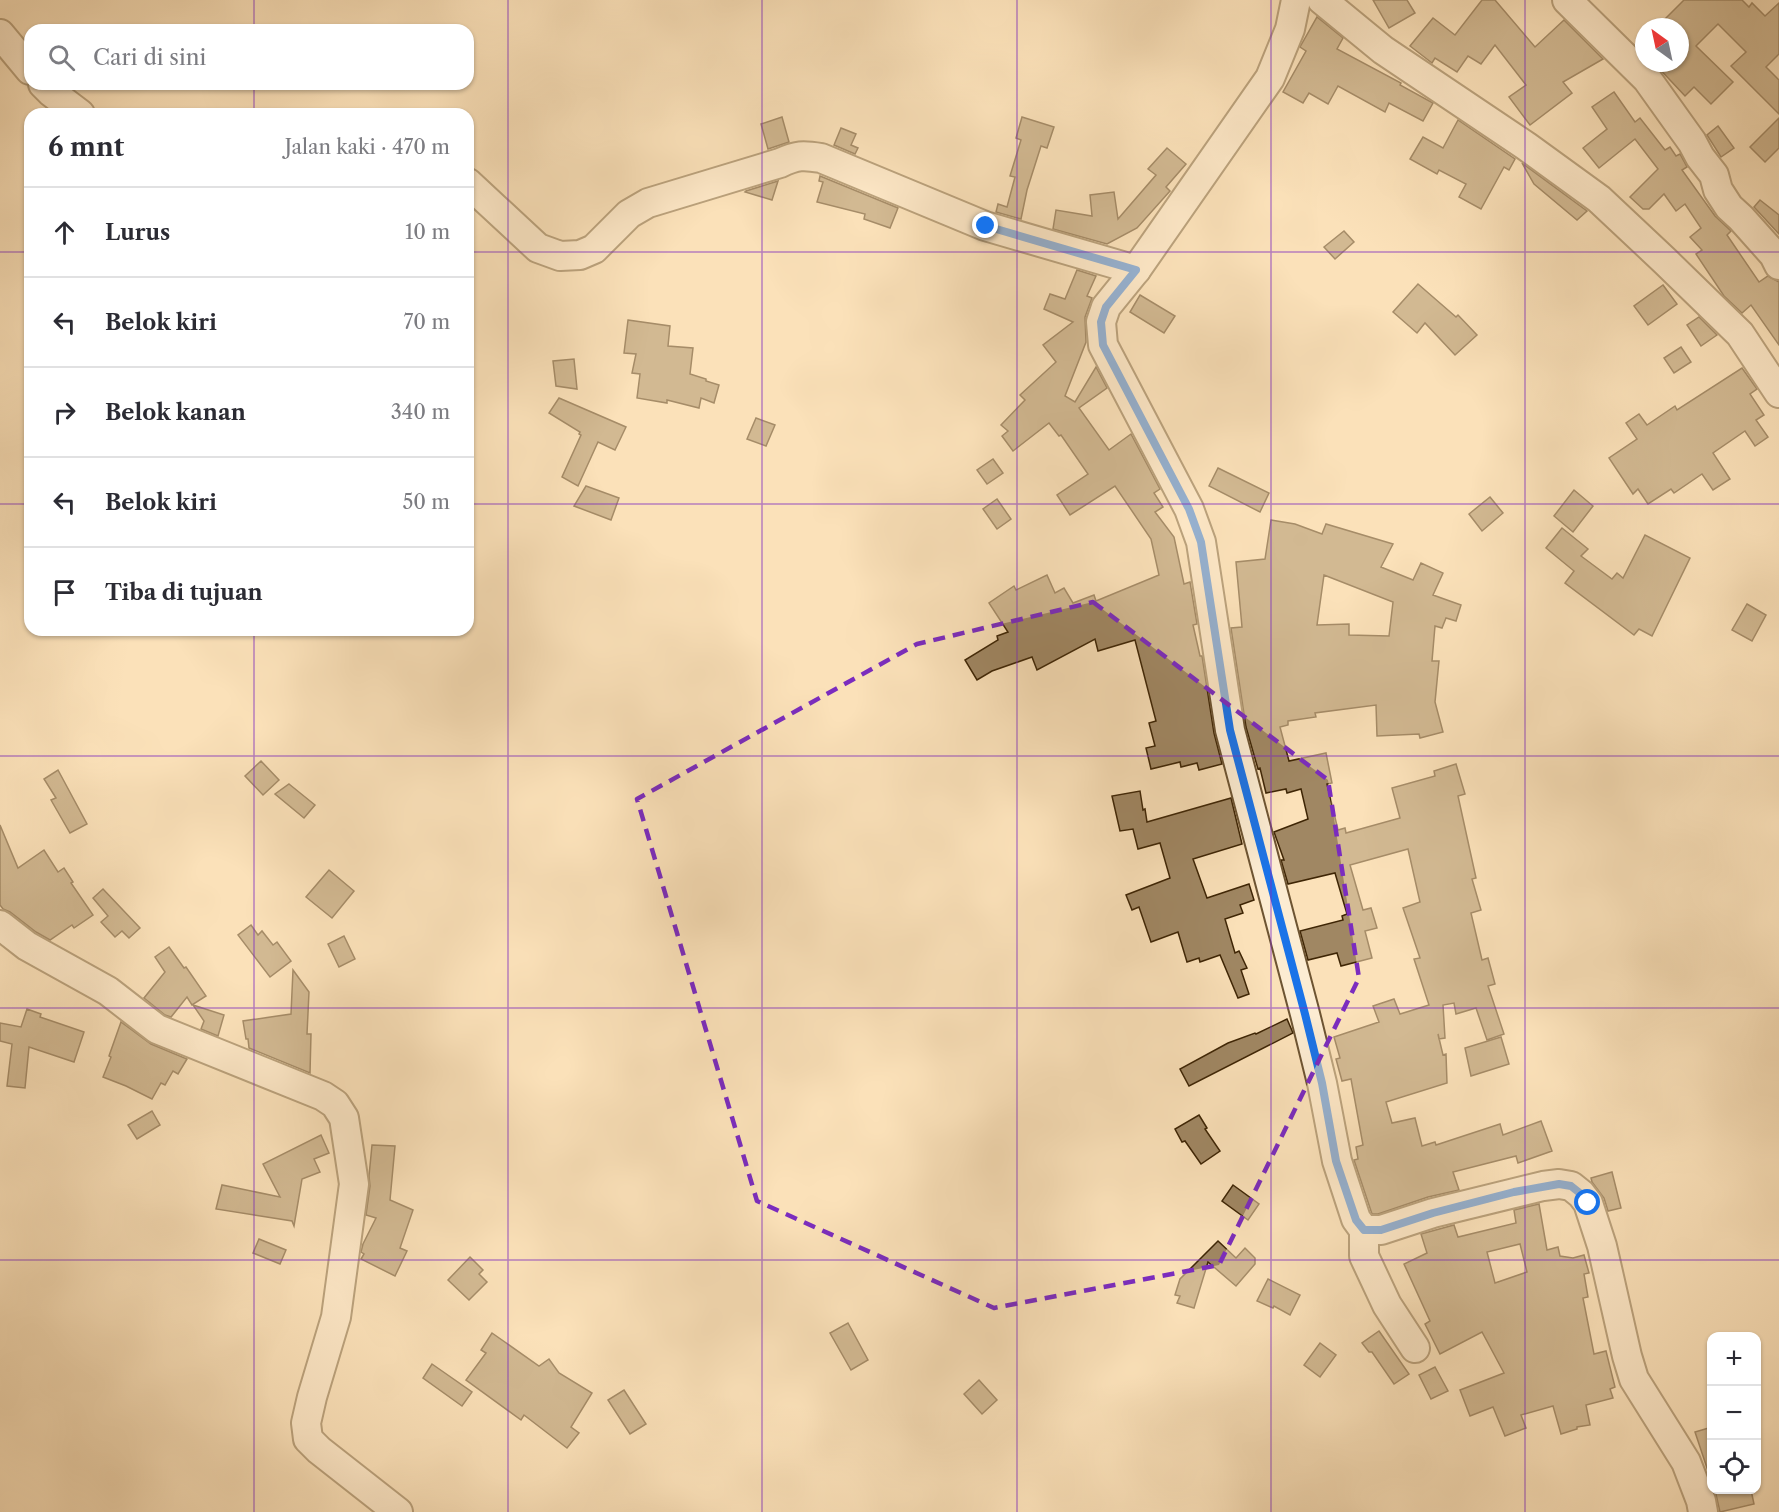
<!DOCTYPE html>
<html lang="id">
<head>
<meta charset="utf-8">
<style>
  body { margin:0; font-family:"Libre Caslon Text",serif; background:#f2f2f3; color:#2b2b33 }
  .controls { position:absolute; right:18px; bottom:18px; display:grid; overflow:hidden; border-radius:12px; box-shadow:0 2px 4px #0004 }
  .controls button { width:54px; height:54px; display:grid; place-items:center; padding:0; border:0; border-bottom:2px solid #e1e1e2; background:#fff; color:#2b2b33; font:30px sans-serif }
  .compass { position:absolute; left:1635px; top:18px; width:54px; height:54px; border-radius:50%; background:#fff; box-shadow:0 2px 4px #0004; rotate:327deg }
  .stop { position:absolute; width:18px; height:18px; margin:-14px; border:4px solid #1a73e8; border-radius:50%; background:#fff }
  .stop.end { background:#1a73e8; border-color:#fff; box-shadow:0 2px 6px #0008 }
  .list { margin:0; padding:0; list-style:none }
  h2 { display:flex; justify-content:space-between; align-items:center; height:78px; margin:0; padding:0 24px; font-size:26px }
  h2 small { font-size:20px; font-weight:400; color:#7c7c81 }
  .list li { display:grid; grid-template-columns:39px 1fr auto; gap:18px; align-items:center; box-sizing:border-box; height:90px; padding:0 24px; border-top:2px solid #e1e1e2 }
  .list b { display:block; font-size:22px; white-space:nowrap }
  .list em { font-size:20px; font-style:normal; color:#7c7c81 }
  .icon { flex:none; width:33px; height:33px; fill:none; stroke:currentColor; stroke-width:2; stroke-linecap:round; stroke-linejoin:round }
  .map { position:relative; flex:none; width:1779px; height:1512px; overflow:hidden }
  .search { position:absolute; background:#fff; box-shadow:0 2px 4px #0004; left:24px; top:24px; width:450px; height:66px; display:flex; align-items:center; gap:15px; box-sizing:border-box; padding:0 21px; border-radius:18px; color:#7c7c81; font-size:22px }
  .panel { position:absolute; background:#fff; box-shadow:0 2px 4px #0004; left:24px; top:108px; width:450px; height:528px; border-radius:18px }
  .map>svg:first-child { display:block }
  .building { fill:#a08763; stroke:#3e2505; stroke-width:1.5; fill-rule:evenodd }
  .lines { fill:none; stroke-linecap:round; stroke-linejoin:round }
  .minor-casing { stroke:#6d5432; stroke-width:32 }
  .minor { stroke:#fcecd2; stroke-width:28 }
  .route { stroke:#1a73e8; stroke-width:8 }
  .marked { fill:none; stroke:#7b2cbf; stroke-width:4.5; stroke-dasharray:12 8; stroke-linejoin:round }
  .grid { fill:none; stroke:#7b2cbf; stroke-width:1.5; stroke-opacity:0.55 }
</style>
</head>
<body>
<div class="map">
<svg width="1779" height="1512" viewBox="0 0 1779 1512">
  <rect width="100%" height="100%" fill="#fbe1b9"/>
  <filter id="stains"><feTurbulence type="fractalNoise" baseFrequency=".00333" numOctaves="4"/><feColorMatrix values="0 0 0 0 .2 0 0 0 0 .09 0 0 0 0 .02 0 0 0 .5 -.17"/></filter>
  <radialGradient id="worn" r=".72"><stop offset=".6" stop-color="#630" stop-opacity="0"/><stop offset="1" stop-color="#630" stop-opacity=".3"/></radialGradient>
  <g class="building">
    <polygon points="1373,0 1407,0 1415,13 1389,28"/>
    <polygon points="1482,0 1495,0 1535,47 1564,20 1603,59 1563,82 1572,93 1530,125 1509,97 1526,85 1495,45 1481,64 1468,56 1457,72 1435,58 1432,63 1410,46 1433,18 1455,35"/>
    <polygon points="1684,0 1742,0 1749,7 1752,3 1765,16 1779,3 1779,54 1766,67 1779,80 1779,114 1731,66 1746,52 1718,24 1696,46 1733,82 1711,104 1694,87 1685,96 1654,63 1680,63 1680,27 1657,27"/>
    <polygon points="1317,17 1343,38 1337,49 1401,83 1400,85 1433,103 1423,121 1389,103 1385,112 1338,86 1328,104 1309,93 1303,103 1283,92 1306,51 1300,47"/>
    <polygon points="1614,92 1635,122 1640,118 1665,150 1670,147 1676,156 1680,154 1687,167 1682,170 1715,216 1731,231 1727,235 1759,282 1768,276 1779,282 1779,345 1751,305 1742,313 1724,296 1696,254 1702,250 1690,237 1701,228 1685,204 1676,211 1664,194 1649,209 1643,209 1630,197 1658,169 1635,139 1599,168 1583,148 1607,129 1592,107"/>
    <polygon points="782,117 789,142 768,149 761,124"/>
    <polygon points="1022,117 1054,127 1047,148 1041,146 1027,190 1021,219 996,212 998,204 1007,207 1015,177 1010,176 1021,140 1016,138"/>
    <polygon points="1779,118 1779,148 1765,162 1750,147"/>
    <polygon points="1458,120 1515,159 1509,170 1504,167 1481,209 1459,197 1466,184 1439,170 1437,174 1410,159 1423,137 1443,148"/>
    <polygon points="1718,126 1734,148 1721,157 1707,135"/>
    <polygon points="841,128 856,134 851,145 858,148 855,154 834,145"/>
    <polygon points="1167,148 1186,164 1166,187 1170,191 1137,228 1107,244 1053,229 1056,210 1092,216 1090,195 1114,192 1118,219 1156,175 1148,169"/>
    <polygon points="1522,163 1587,211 1577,220 1534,184"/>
    <polygon points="820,176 898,208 890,228 864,219 865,214 817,202 823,182 819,181"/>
    <polygon points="778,181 772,200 745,192 746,191"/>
    <polygon points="1760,200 1779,215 1779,234 1754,207"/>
    <polygon points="1344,231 1354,242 1335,259 1324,247"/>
    <polygon points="1077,270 1096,276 1087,296 1092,298 1085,317 1086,342 1065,396 1075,402 1096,367 1107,388 1079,408 1109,450 1131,434 1160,489 1154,493 1163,507 1155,512 1174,537 1184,584 1190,582 1197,624 1193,625 1200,656 1202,656 1214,733 1222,764 1199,770 1197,763 1181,767 1180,762 1151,769 1146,748 1155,746 1149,723 1156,721 1135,640 1098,651 1095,639 1037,670 1032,657 992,671 977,680 965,660 998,640 997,636 1008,632 989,603 1014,586 1016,590 1047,575 1055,593 1064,588 1073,603 1094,595 1096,601 1159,575 1151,539 1115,486 1070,515 1057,495 1088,474 1061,435 1059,436 1049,423 1013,451 1002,436 1008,431 1001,425 1025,400 1020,395 1056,362 1043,345 1073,322 1044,309 1050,294 1065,299"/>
    <polygon points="1418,284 1456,317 1458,315 1477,335 1455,355 1425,323 1417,333 1393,312"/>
    <polygon points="1663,285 1677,304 1648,325 1634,306"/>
    <polygon points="1140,295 1175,316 1164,333 1130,312"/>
    <polygon points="1699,317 1717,335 1701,346 1687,325"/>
    <polygon points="628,320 670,326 668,346 693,348 690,374 706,379 706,381 719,385 714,403 701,398 699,408 667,400 667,403 637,398 640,374 632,373 636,354 624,353"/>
    <polygon points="1681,347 1691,362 1674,373 1664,358"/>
    <polygon points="574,359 577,389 556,386 553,361"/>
    <polygon points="1742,368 1757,389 1750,394 1764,415 1756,420 1768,437 1755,446 1745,431 1713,453 1730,479 1713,490 1702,474 1674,493 1671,489 1648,504 1638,489 1633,494 1609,458 1637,439 1626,423 1639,414 1647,425 1675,406 1677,410"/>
    <polygon points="559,398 626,427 615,450 598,442 578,486 562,477 581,435 579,434 580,432 549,413"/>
    <polygon points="756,418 775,425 766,446 747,439"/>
    <polygon points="993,459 1003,473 987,484 977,470"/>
    <polygon points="1218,468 1269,493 1260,512 1209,486"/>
    <polygon points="586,486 619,498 611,520 574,506"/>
    <polygon points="1574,490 1593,506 1573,532 1554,516"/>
    <polygon points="1490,497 1503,513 1482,531 1469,514"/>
    <polygon points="997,499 1011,519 997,529 983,509"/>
    <path d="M1271,520L1295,524L1322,534L1326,524L1393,544L1381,567L1413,580L1421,563L1443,573L1433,595L1461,605L1456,621L1446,618L1442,628L1435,626L1432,661H1439L1435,702L1443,732L1420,738L1419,734L1377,736L1376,705L1315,713L1316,717L1288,721V725L1280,727L1289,761L1326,753L1332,783L1327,784L1338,830L1345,828L1346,833L1400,818L1392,788L1435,776L1434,771L1456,764L1465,794L1458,796L1476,878L1472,879L1481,910L1471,913L1482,960L1488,958L1495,984L1488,986L1504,1034L1487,1040L1476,1008L1456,1014L1454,1003L1443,1005L1445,1038L1439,1039L1438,1034L1443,1055L1446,1054L1447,1083L1386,1102L1392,1123L1415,1118L1422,1146L1435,1142L1436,1145L1500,1124L1503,1135L1541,1121L1552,1151L1518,1163L1516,1156L1453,1172L1459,1190L1428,1197L1378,1214H1372L1354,1160L1358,1159L1356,1147L1363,1145L1351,1079L1342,1081L1336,1059L1340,1058L1334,1037L1379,1022L1373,1006L1394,999L1400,1014L1429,1005L1414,959L1420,958L1403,908L1420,902L1408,849L1350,865L1363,910L1371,908L1377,928L1365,931L1372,958L1341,966L1337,953L1308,960L1300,931L1343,920L1342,916L1347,914L1335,873L1288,884L1281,860H1284L1274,832L1308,819L1301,789L1287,793L1286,789L1266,793L1260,768L1258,769L1246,727L1231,628L1242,627L1236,562L1265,559ZM1324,575L1393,602L1389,636L1349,635V624L1317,625Z"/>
    <polygon points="1562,528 1588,549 1581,556 1612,579 1617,573 1623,578 1645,535 1690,558 1652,636 1639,629 1634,635 1565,583 1574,571 1546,548"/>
    <polygon points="1747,604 1766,615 1752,641 1732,630"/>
    <polygon points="261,761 279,780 263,795 245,776"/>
    <polygon points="58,770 87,824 70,833 51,800 56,798 44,779"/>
    <polygon points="289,784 315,805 304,818 275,794"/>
    <polygon points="1140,791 1143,810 1145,809 1147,822 1231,798 1242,844 1193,859 1207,898 1249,884 1254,900 1240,905 1243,913 1225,919 1235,953 1239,951 1247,968 1241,970 1249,994 1238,998 1220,955 1200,962 1199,958 1187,962 1178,932 1151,942 1139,907 1132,910 1126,895 1170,878 1160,843 1138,849 1133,829 1120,831 1112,796"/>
    <polygon points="0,825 18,868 44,850 58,872 64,868 73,882 71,883 93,915 74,928 72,925 50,940 36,932 10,912 3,909 0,905"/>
    <polygon points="329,870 354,891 332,918 306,897"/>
    <polygon points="103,889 140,928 129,938 122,931 115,937 101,922 108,916 93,898"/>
    <polygon points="251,925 258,935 262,931 273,945 277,942 291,961 270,977 238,935"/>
    <polygon points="344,936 355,959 339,967 328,944"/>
    <polygon points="169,947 184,968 186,967 206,996 192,1005 187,997 171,1017 165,1015 144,998 165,972 155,957"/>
    <polygon points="293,970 309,992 307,1034 311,1034 310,1073 249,1048 248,1039 246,1039 243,1021 291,1014"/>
    <polygon points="193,1005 224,1015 218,1036 201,1029 204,1021"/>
    <polygon points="27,1009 41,1014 40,1017 84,1032 74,1062 29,1047 25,1088 7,1086 12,1044 0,1041 0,1023 21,1027"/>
    <polygon points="1287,1019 1293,1033 1189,1086 1180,1069 1228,1043 1255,1033 1256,1034"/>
    <polygon points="121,1022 151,1044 187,1059 178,1074 173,1071 165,1085 161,1083 152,1099 126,1086 103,1077 111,1057 109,1056"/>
    <polygon points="1501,1037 1509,1064 1471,1076 1465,1048"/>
    <polygon points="152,1111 160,1125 137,1139 128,1125"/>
    <polygon points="1199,1115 1207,1128 1205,1129 1220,1151 1201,1164 1185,1141 1182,1142 1175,1129"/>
    <polygon points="321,1135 329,1153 314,1159 320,1172 302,1179 294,1226 292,1221 216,1209 222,1185 280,1197 263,1164"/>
    <polygon points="372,1145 395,1146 390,1200 413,1210 400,1248 407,1251 395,1276 361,1259 364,1254 361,1252 363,1244 376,1218 366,1215 370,1186 369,1176"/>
    <polygon points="1612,1172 1621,1208 1608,1211 1604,1198 1592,1182 1591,1178"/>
    <polygon points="1233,1185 1259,1204 1248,1220 1222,1201"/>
    <path d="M1539,1204L1547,1250L1558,1247L1560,1256L1573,1258L1584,1255L1589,1273L1584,1274L1588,1297L1583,1298L1594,1354L1606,1351L1615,1387L1610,1389L1613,1398L1586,1405L1590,1425L1577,1427V1429L1561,1434L1553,1406L1521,1415L1526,1428L1505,1436L1493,1407L1470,1416L1460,1390L1504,1373L1482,1332L1440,1354L1425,1324L1430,1321L1404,1264L1427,1253L1421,1234L1454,1225L1458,1237L1516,1223L1514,1210ZM1520,1244L1527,1272L1495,1283L1487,1252Z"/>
    <polygon points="259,1239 286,1250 280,1264 253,1253"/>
    <polygon points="1218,1241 1236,1258 1245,1248 1255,1258 1255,1264 1236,1286 1208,1262 1194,1308 1177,1303 1180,1296 1175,1295 1180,1279"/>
    <polygon points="470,1257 483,1270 479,1274 487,1282 469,1300 448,1280"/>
    <polygon points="1268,1279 1300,1295 1290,1315 1274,1306 1273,1308 1257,1301"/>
    <polygon points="848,1323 868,1360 851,1370 830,1333"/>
    <polygon points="1379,1331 1409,1374 1394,1384 1372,1352 1369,1352 1362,1343"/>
    <polygon points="492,1333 539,1366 549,1359 559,1373 592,1393 571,1427 579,1433 567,1448 524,1415 521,1420 466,1380 486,1353 481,1350"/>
    <polygon points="1320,1343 1336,1355 1320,1377 1304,1365"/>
    <polygon points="432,1364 472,1392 462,1406 423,1378"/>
    <polygon points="1435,1367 1448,1391 1431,1399 1419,1375"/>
    <polygon points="979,1380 997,1400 982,1414 964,1394"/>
    <polygon points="624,1390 646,1424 630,1434 608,1400"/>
    <polygon points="1712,1427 1712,1474 1709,1474 1695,1432"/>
    <polygon points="1715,1490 1751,1490 1754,1504 1720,1512"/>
  </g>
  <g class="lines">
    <defs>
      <g id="minor">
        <polyline points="1296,0 1290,29 1270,78 1136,270 1106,307 1101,322 1103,345 1189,509 1201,542 1230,730 1305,1014 1322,1083 1337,1161 1356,1219 1364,1230 1381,1230 1433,1213 1543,1186 1559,1184 1571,1186 1581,1194 1588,1203 1602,1246 1627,1356 1634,1379 1686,1462 1701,1501 1703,1512"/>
        <polyline points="1322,0 1383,50 1526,146 1599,199 1665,261 1740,334 1779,393"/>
        <polyline points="1567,0 1647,79 1692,142 1700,157 1714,175 1718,190 1729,207 1741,218 1774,255 1779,265"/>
        <polyline points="0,34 30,70"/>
        <polyline points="43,84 51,92 80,114"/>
        <path d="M468,183L538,248L560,256L580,255L594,249L629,214L648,203L780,163C797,155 803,155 821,158L985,226L1136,270"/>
        <polyline points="0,925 27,946 108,991 157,1029 323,1096 335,1104 344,1118 354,1184 336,1317 312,1397 306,1423 308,1439 319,1450 398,1512"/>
        <polyline points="1364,1230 1364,1256 1387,1305 1415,1348"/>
      </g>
    </defs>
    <use href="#minor" class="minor-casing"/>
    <use href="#minor" class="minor"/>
  </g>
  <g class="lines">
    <polyline class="route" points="986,226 1136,270 1106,307 1101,322 1103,345 1189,509 1201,542 1230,730 1305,1014 1322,1083 1336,1161 1356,1220 1364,1230 1381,1230 1433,1213 1514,1192 1559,1184 1571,1186 1581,1194 1588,1203"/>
  </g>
  <path d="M0 0H1779V1512H0ZM1093,602L1328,780L1359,978L1219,1265L994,1308L757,1201L637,799L917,644Z" fill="#fbe1b9" fill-opacity=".55" fill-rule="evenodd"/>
  <path class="marked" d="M1093,602L1328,780L1359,978L1219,1265L994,1308L757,1201L637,799L917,644Z"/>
  <path class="grid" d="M254,0V30M508,0V1512M762,0V1512M1017,0V1512M1271,0V1512M1525,0V1512M254,84V114M0,252H30M468,252H1779M0,504H30M468,504H1779M254,630V1512M0,756H1779M0,1008H1779M0,1260H1779"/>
  <rect width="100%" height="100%" filter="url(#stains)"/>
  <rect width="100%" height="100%" fill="url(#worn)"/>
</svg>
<div class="controls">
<button>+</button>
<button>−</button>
<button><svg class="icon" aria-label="locate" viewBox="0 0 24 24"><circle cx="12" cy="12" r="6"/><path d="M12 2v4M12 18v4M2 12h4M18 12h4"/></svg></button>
</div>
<svg class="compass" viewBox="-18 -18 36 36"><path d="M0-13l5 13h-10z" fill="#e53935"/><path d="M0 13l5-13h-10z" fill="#7c7c81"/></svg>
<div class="stop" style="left:1588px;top:1203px"></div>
<div class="stop end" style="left:986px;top:226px"></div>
<div class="search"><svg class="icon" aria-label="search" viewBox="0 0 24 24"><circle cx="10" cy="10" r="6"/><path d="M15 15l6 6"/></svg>Cari di sini</div>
<section class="panel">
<h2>6 mnt<small>Jalan kaki · 470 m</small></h2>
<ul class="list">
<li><svg class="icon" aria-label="ahead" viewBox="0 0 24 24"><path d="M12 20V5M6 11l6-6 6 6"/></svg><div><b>Lurus</b></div><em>10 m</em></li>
<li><svg class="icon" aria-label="left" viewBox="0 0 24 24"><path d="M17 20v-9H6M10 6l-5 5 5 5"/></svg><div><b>Belok kiri</b></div><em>70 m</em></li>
<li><svg class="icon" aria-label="right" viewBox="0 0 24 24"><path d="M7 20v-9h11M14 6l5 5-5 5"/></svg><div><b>Belok kanan</b></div><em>340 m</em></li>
<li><svg class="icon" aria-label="left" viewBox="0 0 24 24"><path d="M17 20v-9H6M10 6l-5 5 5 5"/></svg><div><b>Belok kiri</b></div><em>50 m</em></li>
<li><svg class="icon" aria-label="arrive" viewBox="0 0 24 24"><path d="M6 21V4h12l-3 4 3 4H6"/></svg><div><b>Tiba di tujuan</b></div></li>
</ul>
</section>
</div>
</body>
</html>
